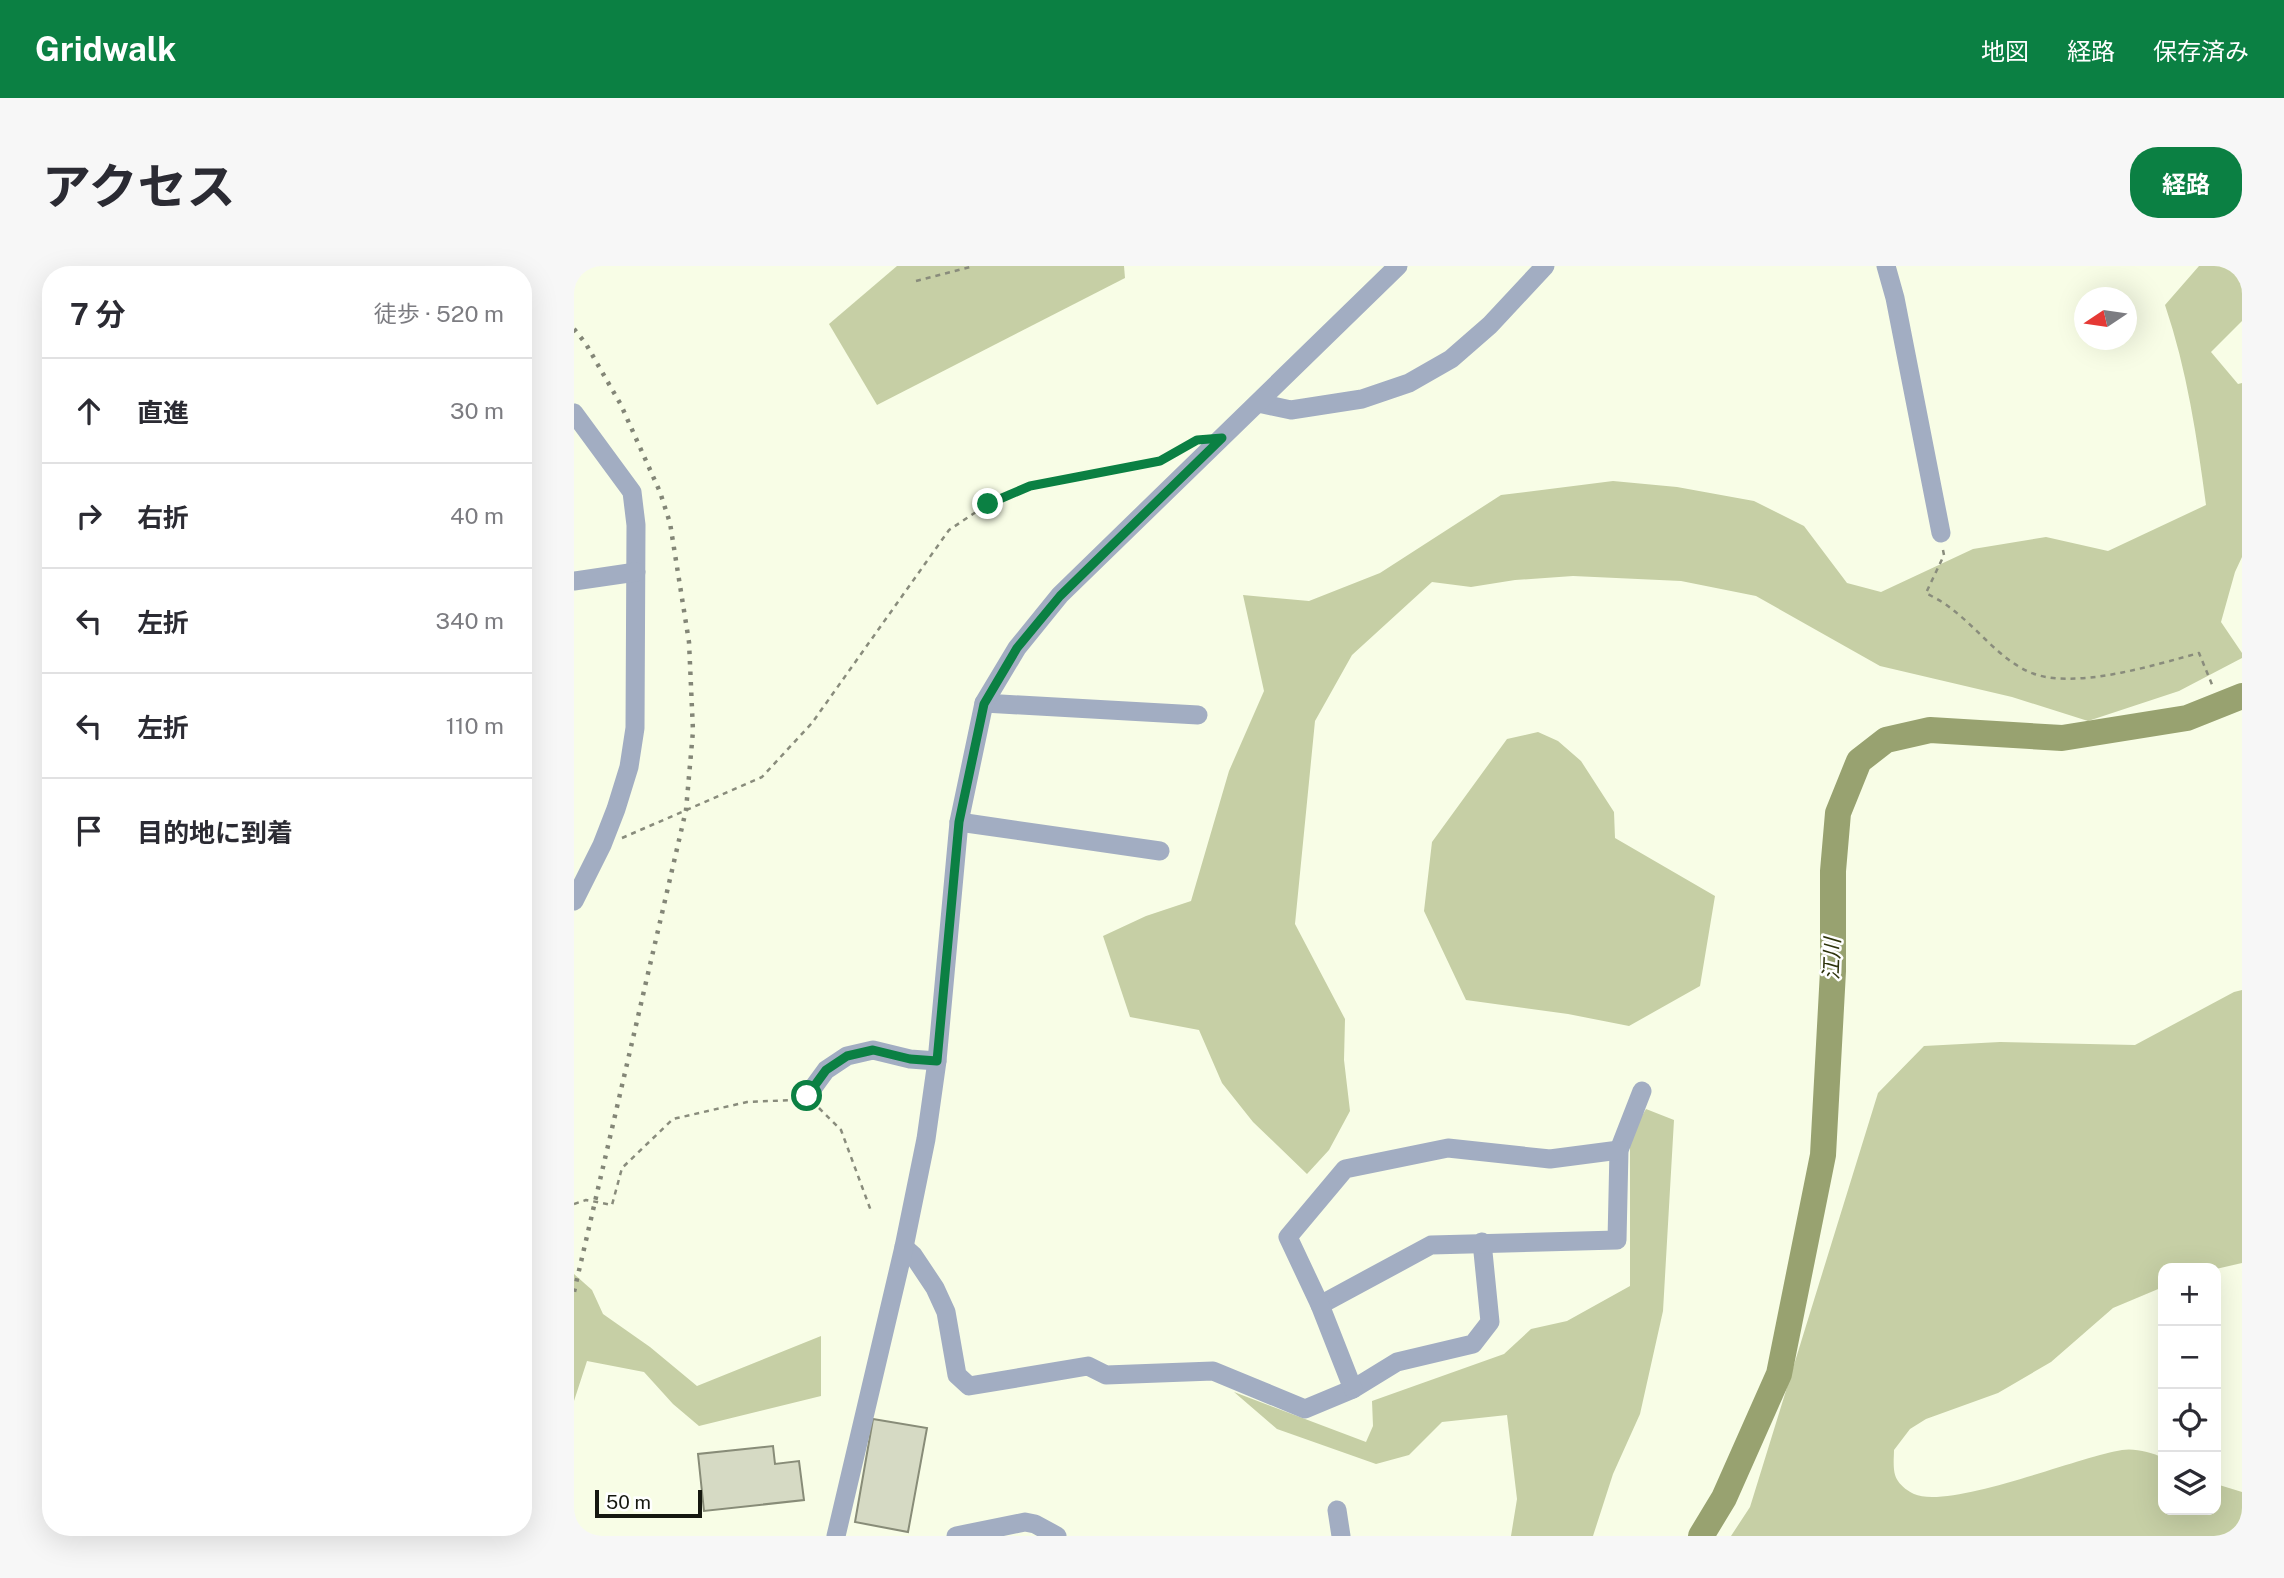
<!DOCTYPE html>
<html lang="ja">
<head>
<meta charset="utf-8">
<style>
  body { margin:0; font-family:"Public Sans","Noto Sans JP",sans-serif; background:#f7f7f7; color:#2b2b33 }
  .controls { position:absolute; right:21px; bottom:21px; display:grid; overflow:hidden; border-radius:14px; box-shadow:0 7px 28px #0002 }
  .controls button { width:63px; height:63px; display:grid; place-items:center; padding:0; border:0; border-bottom:2px solid #e1e1e2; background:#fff; color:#2b2b33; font:35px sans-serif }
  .compass { position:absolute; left:1500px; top:21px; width:63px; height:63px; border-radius:50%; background:#fff; box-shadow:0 7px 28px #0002; rotate:257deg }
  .scale { position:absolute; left:21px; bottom:18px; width:107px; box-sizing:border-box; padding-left:7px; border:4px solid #15170f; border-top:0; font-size:19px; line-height:24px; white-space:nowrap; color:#15170f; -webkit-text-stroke:5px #fff; paint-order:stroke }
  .stop { position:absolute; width:21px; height:21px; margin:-16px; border:5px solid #0b8043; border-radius:50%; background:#fff }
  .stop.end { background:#0b8043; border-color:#fff; box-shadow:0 2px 7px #0008 }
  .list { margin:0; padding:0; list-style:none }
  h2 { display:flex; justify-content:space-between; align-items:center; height:91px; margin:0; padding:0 28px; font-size:30px }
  h2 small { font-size:23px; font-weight:400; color:#7c7c81 }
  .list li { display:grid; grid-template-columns:46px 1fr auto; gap:21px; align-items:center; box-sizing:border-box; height:105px; padding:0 28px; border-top:2px solid #e1e1e2 }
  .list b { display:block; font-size:26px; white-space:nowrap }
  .list em { font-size:23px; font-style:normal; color:#7c7c81 }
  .icon { flex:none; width:38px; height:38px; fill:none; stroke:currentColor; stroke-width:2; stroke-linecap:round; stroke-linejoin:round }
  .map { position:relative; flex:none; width:1668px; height:1270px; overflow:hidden; border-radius:28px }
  header { display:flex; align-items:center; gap:42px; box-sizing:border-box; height:98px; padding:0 35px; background:#0b8043; color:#fff }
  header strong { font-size:33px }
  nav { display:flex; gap:38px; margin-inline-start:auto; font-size:24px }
  .intro { display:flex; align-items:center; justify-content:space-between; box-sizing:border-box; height:168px; padding:0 42px }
  h1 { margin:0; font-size:49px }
  .button { padding:18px 32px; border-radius:28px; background:#0b8043; color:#fff; font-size:24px; font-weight:700 }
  main { display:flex; gap:42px; padding:0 42px }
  aside { flex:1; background:#fff; border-radius:28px; box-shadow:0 7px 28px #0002 }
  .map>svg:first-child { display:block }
  .green { fill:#c6cfa5 }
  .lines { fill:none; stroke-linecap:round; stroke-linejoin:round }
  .river { stroke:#98a270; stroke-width:26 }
  .building { fill:#d6dac4; stroke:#888c78; stroke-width:2 }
  .path { stroke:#898c7c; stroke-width:2.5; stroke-dasharray:5 5; stroke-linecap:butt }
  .minor { stroke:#a2adc2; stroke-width:19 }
  .rail { stroke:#838677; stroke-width:4.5; stroke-dasharray:3.5 7; stroke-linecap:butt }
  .route { stroke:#0b8043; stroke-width:9 }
  .labels { text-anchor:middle; stroke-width:5; stroke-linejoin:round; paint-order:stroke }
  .water-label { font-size:21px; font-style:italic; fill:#2e340c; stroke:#fff }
</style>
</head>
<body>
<header>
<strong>Gridwalk</strong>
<nav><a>地図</a><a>経路</a><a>保存済み</a></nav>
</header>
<div class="intro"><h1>アクセス</h1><a class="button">経路</a></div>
<main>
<aside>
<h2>7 分<small>徒歩 · 520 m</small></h2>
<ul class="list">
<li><svg class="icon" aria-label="ahead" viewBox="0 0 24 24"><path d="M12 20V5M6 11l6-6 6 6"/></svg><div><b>直進</b></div><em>30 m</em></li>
<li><svg class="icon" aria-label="right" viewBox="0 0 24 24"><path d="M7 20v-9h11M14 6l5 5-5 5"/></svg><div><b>右折</b></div><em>40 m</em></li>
<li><svg class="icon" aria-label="left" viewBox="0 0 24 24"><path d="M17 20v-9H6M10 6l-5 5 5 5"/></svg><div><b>左折</b></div><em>340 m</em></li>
<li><svg class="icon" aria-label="left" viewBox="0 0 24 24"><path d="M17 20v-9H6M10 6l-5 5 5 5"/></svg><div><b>左折</b></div><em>110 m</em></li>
<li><svg class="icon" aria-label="arrive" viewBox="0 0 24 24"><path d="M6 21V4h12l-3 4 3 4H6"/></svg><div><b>目的地に到着</b></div></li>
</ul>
</aside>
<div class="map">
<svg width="1668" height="1270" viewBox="0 0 1668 1270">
  <rect width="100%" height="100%" fill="#f8fde6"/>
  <g class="green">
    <polygon points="323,0 550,0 551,12 303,139 255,58"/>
    <path d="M1625,0H1668V55L1637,86L1664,118L1668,117V291L1661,306L1647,356L1668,387V392L1605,425L1514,455L1438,431L1306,400L1182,330L1107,315L999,310L941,314L897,321L858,316L778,389L741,455L721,658L771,753L770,794L776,845L755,884L733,908L679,856L648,817L625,764L556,751L529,670L572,650L617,635L655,505L690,425L669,329L735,335L806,307L927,229L1039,215L1103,221L1180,235L1230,260L1273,317L1307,326L1399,283L1472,271L1534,285L1632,239C1623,171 1613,104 1591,39Z"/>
    <polygon points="964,466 984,475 1007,495 1040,546 1041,572 1141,630 1126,720 1055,760 994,748 892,734 850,645 858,576 933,473"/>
    <path d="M1668,724V997L1642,1003L1589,1002V1021L1539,1042L1477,1096L1424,1127L1352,1153L1336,1163L1320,1184C1320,1193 1318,1207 1324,1215C1327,1220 1335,1226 1340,1228C1375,1244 1504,1191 1548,1184C1560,1182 1578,1186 1589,1192V1244H1642V1218L1668,1226V1270H1157L1176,1241L1304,827L1350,780L1426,776L1561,779L1660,726Z"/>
    <polygon points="1072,843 1100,854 1089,1045 1066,1148 1039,1208 1019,1270 937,1270 943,1233 933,1149 868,1156 835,1189 802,1198 703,1163 660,1126 792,1176 799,1160 798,1135 930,1088 957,1063 993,1055 1056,1020 1056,870"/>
    <polygon points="0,1008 18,1024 29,1048 76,1081 123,1120 247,1070 247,1130 125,1160 99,1138 70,1106 13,1095 0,1135"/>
  </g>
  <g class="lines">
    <polyline class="river" points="1127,1270 1150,1232 1205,1108 1249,889 1259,705 1259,605 1264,547 1285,495 1312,474 1356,464 1488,472 1613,452 1668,430"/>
  </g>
  <g class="building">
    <polygon points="299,1153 353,1162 334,1266 281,1256"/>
    <polygon points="199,1180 201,1198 225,1195 230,1234 130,1245 124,1188"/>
  </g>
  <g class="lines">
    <g class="path">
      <polyline points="342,15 400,0"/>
      <path d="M1369,284L1370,289L1352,327C1361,332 1371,337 1379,344C1404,363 1424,391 1453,405C1496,426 1580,399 1625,387L1639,421"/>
      <polyline points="48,572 188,511 238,457 375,264 414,238 456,220 586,195 615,179"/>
      <polyline points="245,842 267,864 297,945"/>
      <polyline points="0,938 12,934 38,939 48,902 99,853 173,836 219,834"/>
    </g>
    <g class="minor">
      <polyline points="1312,0 1321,32 1367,267"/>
      <polyline points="684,137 717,144 788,133 835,117 877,93 916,59 971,0"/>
      <polyline points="0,147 58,226 62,259 61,462 55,501 42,543 28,579 0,635"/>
      <polyline points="0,315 62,306"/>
      <polyline points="410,437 624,449"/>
      <polyline points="385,556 586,585"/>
      <polyline points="233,830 252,804 273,790 299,784 336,793 363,795"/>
      <polyline points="330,981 339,989 361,1022 372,1046 383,1109 395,1120 514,1100 532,1109 639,1105 731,1143 779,1123 823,1096 899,1078 916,1056 908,976"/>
      <polyline points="746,1039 857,979 1043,974 1045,884 1068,825"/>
      <polyline points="779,1123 746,1039 714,971 771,903 874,882 976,893 1045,884"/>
      <polyline points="763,1244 767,1270"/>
      <polyline points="262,1270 330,981 352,873 363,795 385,556 410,437 443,382 486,329 824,0"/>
      <polyline points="382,1270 451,1256 461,1258 483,1270"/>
    </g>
    <polyline class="rail" points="0,63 12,78 47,139 86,226 96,257 115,376 119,465 112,544 0,1026"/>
  </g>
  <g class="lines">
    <polyline class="route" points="233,830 252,804 273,790 299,784 336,793 363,795 385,556 410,438 443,382 486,330 648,172 623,174 586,195 456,220 414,238"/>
  </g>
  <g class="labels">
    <g class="water-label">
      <text transform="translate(1258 693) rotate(-88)" y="7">江川</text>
    </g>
  </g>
</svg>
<div class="controls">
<button>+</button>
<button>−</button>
<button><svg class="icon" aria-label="locate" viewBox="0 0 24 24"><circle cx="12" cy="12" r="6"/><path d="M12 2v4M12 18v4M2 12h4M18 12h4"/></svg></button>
<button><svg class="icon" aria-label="layers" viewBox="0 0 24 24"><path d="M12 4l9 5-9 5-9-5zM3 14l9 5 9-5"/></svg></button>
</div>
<svg class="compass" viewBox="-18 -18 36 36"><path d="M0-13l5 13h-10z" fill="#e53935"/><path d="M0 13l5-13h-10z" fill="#7c7c81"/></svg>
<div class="scale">50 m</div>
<div class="stop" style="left:233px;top:830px"></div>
<div class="stop end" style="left:414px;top:238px"></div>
</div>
</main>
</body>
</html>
